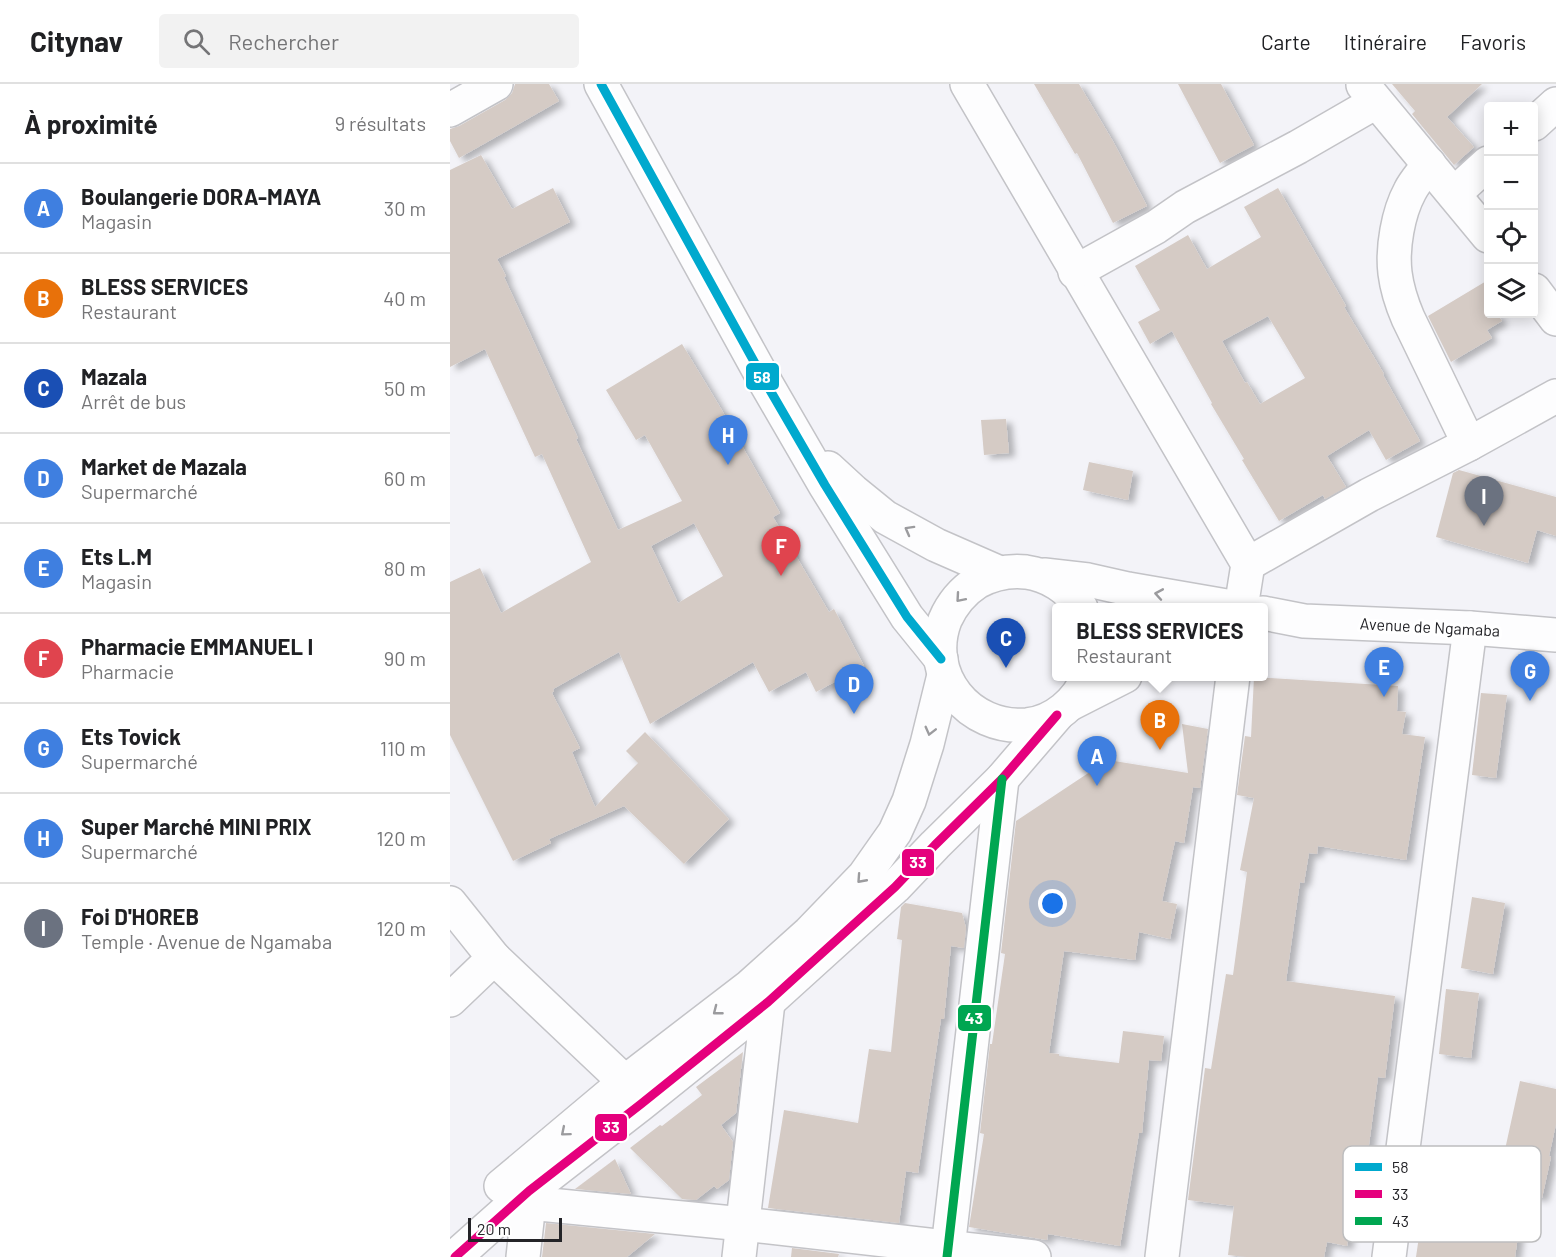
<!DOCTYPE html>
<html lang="fr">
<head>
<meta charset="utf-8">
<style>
  body { margin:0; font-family:Barlow,sans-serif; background:#f2f2f2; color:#202124 }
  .controls { position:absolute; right:18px; top:18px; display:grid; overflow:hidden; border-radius:6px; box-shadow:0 3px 15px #0003 }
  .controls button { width:54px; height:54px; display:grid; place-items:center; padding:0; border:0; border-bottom:2px solid #e0e0e0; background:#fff; color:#202124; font:30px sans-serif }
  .scale { position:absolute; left:18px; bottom:15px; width:94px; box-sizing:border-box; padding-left:6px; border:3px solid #242428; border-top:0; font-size:16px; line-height:21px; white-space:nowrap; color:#242428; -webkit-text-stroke:4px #fff; paint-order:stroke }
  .you { position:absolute; left:603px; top:820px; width:21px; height:21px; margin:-15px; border:4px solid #fff; border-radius:50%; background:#1a73e8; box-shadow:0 0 0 9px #1a73e833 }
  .badge { display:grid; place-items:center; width:39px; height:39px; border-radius:50%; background:#d93025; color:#fff; font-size:20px; font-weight:700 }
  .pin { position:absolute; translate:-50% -50px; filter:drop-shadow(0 2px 3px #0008) }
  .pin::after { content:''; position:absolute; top:32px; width:21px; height:18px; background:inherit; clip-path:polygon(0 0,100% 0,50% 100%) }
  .popup { position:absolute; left:602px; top:519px; width:216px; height:78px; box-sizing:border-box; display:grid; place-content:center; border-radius:6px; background:#fff; filter:drop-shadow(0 2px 4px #0005); font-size:20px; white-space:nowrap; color:#757577 }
  .popup b { font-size:22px; color:#202124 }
  .popup::after { content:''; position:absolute; left:50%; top:100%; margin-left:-12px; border:12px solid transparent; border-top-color:#fff }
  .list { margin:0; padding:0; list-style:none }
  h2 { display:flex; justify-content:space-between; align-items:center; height:78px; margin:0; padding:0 24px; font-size:26px }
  h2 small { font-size:20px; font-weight:400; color:#757577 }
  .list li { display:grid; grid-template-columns:39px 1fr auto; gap:18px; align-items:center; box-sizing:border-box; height:90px; padding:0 24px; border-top:2px solid #e0e0e0 }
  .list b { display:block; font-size:22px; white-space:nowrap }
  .list p { margin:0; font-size:20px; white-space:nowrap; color:#757577 }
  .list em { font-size:20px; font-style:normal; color:#757577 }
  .icon { flex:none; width:33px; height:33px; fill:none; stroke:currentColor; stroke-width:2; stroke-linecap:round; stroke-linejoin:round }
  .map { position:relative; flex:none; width:1106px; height:1173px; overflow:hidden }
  header { display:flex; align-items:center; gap:36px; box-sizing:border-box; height:84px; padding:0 30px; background:#fff; border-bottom:2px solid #e0e0e0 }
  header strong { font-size:28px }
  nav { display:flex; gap:33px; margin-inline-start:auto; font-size:21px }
  .search { width:420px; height:54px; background:#f2f2f2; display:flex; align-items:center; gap:15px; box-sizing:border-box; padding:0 21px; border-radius:6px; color:#757577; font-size:22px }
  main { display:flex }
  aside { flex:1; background:#fff }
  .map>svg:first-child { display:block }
  .building { fill:#d5cbc5; fill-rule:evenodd; filter:url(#shadow) }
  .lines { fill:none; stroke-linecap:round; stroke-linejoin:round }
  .minor-casing { stroke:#c3c3c7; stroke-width:36 }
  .major-casing { stroke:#c3c3c7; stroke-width:36 }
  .minor { stroke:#fdfdfe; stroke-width:33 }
  .major { stroke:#fdfdfe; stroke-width:33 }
  .bus-1-casing { stroke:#fff; stroke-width:14 }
  .bus-2-casing { stroke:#fff; stroke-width:14 }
  .bus-3-casing { stroke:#fff; stroke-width:14 }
  .bus-1 { stroke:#00a9ce; stroke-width:9 }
  .bus-2 { stroke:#e5007d; stroke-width:9 }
  .bus-3 { stroke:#00a651; stroke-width:9 }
  .oneway { stroke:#9b9b9e }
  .labels { text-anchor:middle; stroke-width:6; stroke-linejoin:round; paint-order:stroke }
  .street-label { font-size:16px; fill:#242428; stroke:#fff }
  .key { fill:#fff; stroke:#bdbdbe; stroke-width:1.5 }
  .key-label { font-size:16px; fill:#242428 }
  .line-badge { stroke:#fff; stroke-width:2 }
  .badge-label { font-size:16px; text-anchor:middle; font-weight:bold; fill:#fff }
</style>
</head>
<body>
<header>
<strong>Citynav</strong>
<div class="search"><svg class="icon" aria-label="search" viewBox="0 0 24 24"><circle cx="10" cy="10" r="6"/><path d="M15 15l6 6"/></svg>Rechercher</div>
<nav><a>Carte</a><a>Itinéraire</a><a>Favoris</a></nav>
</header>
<main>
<aside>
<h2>À proximité<small>9 résultats</small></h2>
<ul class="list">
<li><span class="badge" style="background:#3f7fe0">A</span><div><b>Boulangerie DORA-MAYA</b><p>Magasin</p></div><em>30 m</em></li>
<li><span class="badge" style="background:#e8710a">B</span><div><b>BLESS SERVICES</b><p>Restaurant</p></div><em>40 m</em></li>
<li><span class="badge" style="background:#1a4fb4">C</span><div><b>Mazala</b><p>Arrêt de bus</p></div><em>50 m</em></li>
<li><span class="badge" style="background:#3f7fe0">D</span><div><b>Market de Mazala</b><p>Supermarché</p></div><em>60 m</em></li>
<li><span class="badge" style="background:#3f7fe0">E</span><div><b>Ets L.M</b><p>Magasin</p></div><em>80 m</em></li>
<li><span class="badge" style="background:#e0444e">F</span><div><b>Pharmacie EMMANUEL I</b><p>Pharmacie</p></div><em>90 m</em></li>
<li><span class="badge" style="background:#3f7fe0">G</span><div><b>Ets Tovick</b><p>Supermarché</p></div><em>110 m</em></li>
<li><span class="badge" style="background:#3f7fe0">H</span><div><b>Super Marché MINI PRIX</b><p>Supermarché</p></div><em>120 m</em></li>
<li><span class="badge" style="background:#6b7280">I</span><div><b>Foi D'HOREB</b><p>Temple · Avenue de Ngamaba</p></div><em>120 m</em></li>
</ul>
</aside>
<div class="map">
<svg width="1106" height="1173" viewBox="0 0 1106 1173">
  <defs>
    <filter id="shadow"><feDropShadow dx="6" dy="4" stdDeviation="3" flood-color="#0004"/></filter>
  </defs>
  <rect width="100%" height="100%" fill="#f3f3f8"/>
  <g class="building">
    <polygon points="65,0 99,0 109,17 9,74 0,57 0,45 9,42 55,16 62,9"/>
    <polygon points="584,0 629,0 664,59 697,122 663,139 627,69 625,70"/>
    <polygon points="728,0 771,0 804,61 770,79"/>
    <polygon points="942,0 1032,0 997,33 1024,63 1004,81 962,30 965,27"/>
    <path d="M31,71L62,125L103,104L120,138L47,175L56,192L54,193L128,354L126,355L168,446L232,417L195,351L186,356L156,306L232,260L270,323L330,429L323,433L379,528L384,525L414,582L366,608L356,588L319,608L303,578L200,640L169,568L103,605L104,607L102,609L130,664L122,668L145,723L188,679L176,667L195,648L279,735L234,780L174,722L99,755L101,759L63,777L0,651V498L30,484L51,529L141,478L92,370L85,373L35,265L0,283V86ZM244,439L273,492L228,519L201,462Z"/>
    <path d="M828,104L896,222L894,223L934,290L933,291L970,357L936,376L919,346L877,372L896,403L875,415L873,411L829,437L792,376L794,375L761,320L762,319L722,247L700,260L688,238L710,226L685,182L738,151L757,185L811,153L794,123ZM818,232L855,294L810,320L797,298L795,299L772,257Z"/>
    <polygon points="1038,196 1038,230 1047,230 1052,237 1037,246 1042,254 1001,278 978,232"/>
    <polygon points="556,335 559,369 534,371 531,336"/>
    <polygon points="639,378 683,387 678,416 633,406"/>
    <polygon points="1009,386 1106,413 1106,452 1087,446 1078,479 986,453 1003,389"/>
    <polygon points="804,593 948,602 947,627 956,628 952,650 975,653 956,776 868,762 867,770 859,769 854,799 850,798 836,897 945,912 935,994 928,993 911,1121 904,1120 897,1162 877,1158 874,1173 797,1173 778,1171 784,1122 738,1116 755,984 761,985 776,890 783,891 797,788 790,786 804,714 787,711 795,652 801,653"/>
    <polygon points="1031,609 1057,611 1046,694 1022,691"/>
    <polygon points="732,640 758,645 750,704 743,703 734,759 725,757 712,817 727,820 720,855 689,848 685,876 614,867 599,969 609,970 609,972 669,979 673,947 714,952 711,977 699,976 692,1049 689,1049 670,1162 598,1150 597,1156 519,1143 534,1050 530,1049 540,960 542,960 555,870 551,869 566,737 658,676 738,689"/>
    <polygon points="1022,813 1055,819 1043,890 1011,884"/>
    <polygon points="455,819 512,829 516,844 514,864 501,862 494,935 491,935 468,1089 456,1087 449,1139 318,1124 334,1026 408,1039 419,965 441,968 452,856 447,855 451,823"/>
    <polygon points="996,905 1029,909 1021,974 989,970"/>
    <polygon points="293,968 286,1029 271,1041 283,1058 279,1096 267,1105 264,1102 246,1116 232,1115 180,1064 210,1041 212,1042 252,1011 246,1003"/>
    <polygon points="1070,997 1106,1005 1106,1040 1099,1072 1101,1073 1092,1114 1074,1110 1065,1173 966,1173 980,1077 1012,1081 1013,1076 1051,1084"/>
    <polygon points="165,1075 181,1110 125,1105"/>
    <polygon points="96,1139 205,1150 177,1173 92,1173"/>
    <polygon points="342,1164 389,1170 388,1173 341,1173"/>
  </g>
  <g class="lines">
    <defs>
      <g id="minor">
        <polyline points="517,0 798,480 791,524"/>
        <polyline points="913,1 1038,152"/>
        <polyline points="0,26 46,0"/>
        <polyline points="1084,40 1106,20"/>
        <path d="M979,80C973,89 965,97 960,107C948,129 942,164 945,189C947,205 952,220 958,234L1019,360"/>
        <polyline points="1004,110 1038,79"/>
        <polyline points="625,188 706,143 735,123 848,63 926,18"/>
        <polyline points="1084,206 1106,235"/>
        <polyline points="798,480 919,411 1019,360 1106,312"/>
        <polyline points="0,819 44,874 175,998"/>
        <polyline points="0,916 44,874"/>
        <polyline points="79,1107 79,1119 293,1140 584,1173"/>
        <polyline points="73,1173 79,1119"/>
        <polyline points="289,1173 318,918"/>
        <polyline points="497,1173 552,695"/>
        <polyline points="712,1173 783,592"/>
        <polyline points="939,1173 1020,544"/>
      </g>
      <g id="major">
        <polyline points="151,0 317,301 375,401 457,533 491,575"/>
        <polyline points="378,384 403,407 435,433 486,461 550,489"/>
        <polyline points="594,491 638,496 678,505 788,524"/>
        <path d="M631,524C620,504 598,491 576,488C558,486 542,490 527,498C513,507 502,520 495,536C474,591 519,646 577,641C604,638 628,618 638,592"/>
        <polyline points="813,529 854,537 1020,544 1106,551"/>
        <polyline points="620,620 675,592"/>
        <polyline points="51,1102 175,998 300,902 359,849 414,792 445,748 459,717 477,660 494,591"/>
        <polyline points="5,1173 79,1107 191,1020 318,918 445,803 485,761 552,695 607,631"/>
      </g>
    </defs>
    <use href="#minor" class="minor-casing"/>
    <use href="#major" class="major-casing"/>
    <use href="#minor" class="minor"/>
    <use href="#major" class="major"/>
    <defs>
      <polyline id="bus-1" points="151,0 317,301 375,401 457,533 491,575"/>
      <polyline id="bus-2" points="5,1173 79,1107 191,1020 318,918 445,803 485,761 552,695 607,631"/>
      <polyline id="bus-3" points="497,1173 552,695"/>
    </defs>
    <use href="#bus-1" class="bus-1-casing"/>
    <use href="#bus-2" class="bus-2-casing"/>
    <use href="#bus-3" class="bus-3-casing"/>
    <use href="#bus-1" class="bus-1"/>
    <use href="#bus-2" class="bus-2"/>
    <use href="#bus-3" class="bus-3"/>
  </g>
  <defs><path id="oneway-chevron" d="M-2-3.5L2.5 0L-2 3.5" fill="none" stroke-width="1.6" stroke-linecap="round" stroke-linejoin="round" transform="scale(1.5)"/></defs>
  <g class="oneway">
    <use href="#oneway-chevron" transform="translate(459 446) rotate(-151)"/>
    <use href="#oneway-chevron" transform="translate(709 510) rotate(-170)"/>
    <use href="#oneway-chevron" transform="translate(510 514) rotate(131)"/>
    <use href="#oneway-chevron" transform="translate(480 647) rotate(104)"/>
    <use href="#oneway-chevron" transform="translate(411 795) rotate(132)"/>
    <use href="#oneway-chevron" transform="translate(267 927) rotate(142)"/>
    <use href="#oneway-chevron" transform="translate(115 1048) rotate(140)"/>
  </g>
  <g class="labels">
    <g class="street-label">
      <text transform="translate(980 543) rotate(3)" y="6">Avenue de Ngamaba</text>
    </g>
  </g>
  <rect x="893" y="1062" width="198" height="96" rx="9" class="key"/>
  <rect x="905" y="1079" width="27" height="8" fill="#00a9ce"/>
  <rect x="905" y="1106" width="27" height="8" fill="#e5007d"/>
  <rect x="905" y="1133" width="27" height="8" fill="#00a651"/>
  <g class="key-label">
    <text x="942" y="1089">58</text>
    <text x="942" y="1116">33</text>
    <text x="942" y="1143">43</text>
  </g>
  <g class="line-badge">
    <rect x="295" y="278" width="35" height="29" rx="6" fill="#00a9ce"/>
    <rect x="451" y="764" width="34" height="29" rx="6" fill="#e5007d"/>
    <rect x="507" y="920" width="35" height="28" rx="6" fill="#00a651"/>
    <rect x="144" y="1029" width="34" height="29" rx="6" fill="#e5007d"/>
  </g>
  <g class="badge-label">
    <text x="312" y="299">58</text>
    <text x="468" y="784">33</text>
    <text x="524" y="940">43</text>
    <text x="161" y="1049">33</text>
  </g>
</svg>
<div class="controls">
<button>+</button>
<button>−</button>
<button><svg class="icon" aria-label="locate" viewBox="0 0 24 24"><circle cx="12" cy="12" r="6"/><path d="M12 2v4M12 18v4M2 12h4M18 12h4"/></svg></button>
<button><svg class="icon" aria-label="layers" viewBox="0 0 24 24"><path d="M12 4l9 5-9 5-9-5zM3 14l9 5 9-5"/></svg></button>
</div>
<div class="scale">20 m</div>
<div class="you"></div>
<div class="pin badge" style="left:647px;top:702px;background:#3f7fe0">A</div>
<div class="pin badge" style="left:710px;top:666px;background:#e8710a">B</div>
<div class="popup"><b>BLESS SERVICES</b>Restaurant</div>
<div class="pin badge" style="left:556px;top:584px;background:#1a4fb4">C</div>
<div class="pin badge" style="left:404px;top:630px;background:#3f7fe0">D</div>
<div class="pin badge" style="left:934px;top:613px;background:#3f7fe0">E</div>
<div class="pin badge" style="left:331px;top:492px;background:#e0444e">F</div>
<div class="pin badge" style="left:1080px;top:617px;background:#3f7fe0">G</div>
<div class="pin badge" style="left:278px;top:381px;background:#3f7fe0">H</div>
<div class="pin badge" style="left:1034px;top:442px;background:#6b7280">I</div>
</div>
</main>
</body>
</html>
